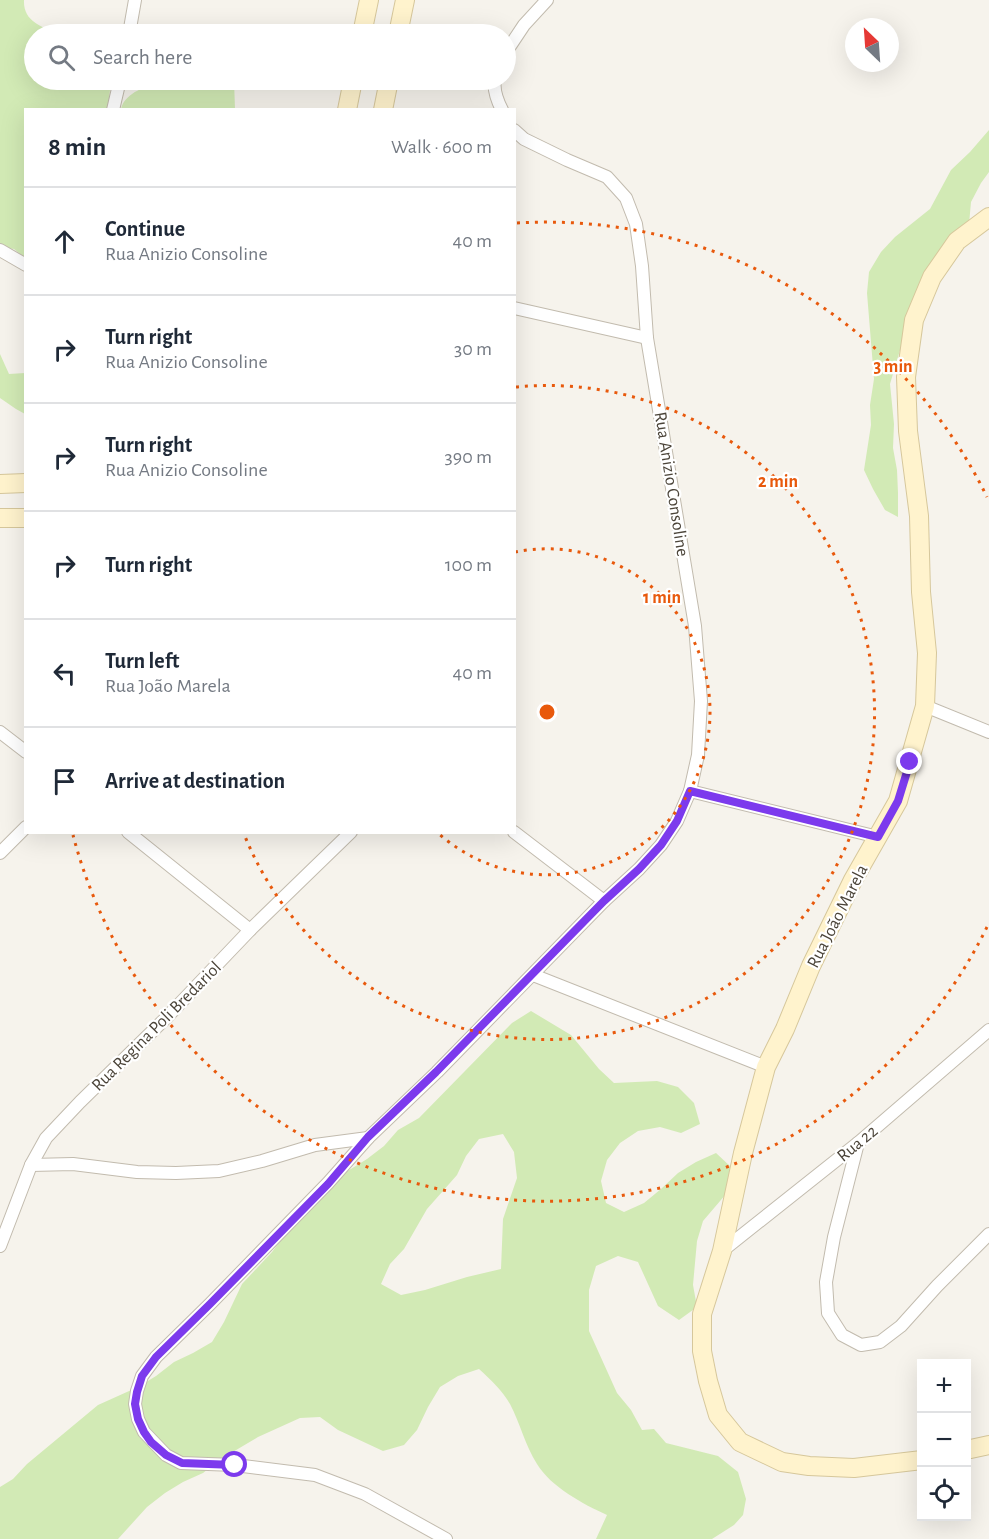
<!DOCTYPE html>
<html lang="en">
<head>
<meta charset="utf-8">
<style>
  body { margin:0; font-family:"Alegreya Sans",sans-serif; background:#f2f2f3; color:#1f2937 }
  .controls { position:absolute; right:18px; bottom:18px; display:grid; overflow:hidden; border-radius:0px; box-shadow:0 6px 24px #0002 }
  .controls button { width:54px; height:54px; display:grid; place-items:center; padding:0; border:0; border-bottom:2px solid #e0e1e3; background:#fff; color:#1f2937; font:30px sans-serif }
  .compass { position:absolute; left:845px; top:18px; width:54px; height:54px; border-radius:50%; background:#fff; box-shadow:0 6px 24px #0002; rotate:335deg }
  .stop { position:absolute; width:18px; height:18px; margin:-14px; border:4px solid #7c3aed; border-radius:50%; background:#fff }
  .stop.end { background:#7c3aed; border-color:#fff; box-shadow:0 2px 6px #0008 }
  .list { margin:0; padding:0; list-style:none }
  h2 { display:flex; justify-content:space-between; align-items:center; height:78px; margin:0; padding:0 24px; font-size:26px }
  h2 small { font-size:20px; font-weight:400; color:#747a83 }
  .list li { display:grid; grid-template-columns:39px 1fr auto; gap:18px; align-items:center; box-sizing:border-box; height:108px; padding:0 24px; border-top:2px solid #e0e1e3 }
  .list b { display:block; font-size:22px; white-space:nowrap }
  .list p { margin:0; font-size:20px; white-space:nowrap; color:#747a83 }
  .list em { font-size:20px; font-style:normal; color:#747a83 }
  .icon { flex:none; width:33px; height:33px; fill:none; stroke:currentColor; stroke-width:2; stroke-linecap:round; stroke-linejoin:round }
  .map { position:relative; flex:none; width:989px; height:1539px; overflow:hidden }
  .search { position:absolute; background:#fff; box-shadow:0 6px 24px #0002; left:24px; top:24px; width:492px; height:66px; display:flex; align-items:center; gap:15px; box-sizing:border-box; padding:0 21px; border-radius:33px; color:#747a83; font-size:22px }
  .panel { position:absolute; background:#fff; box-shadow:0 6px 24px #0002; left:24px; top:108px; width:492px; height:726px; border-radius:0px }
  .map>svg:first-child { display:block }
  .green { fill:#d2eab5; fill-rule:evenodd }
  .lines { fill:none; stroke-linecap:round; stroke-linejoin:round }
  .street-casing { stroke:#c2bbae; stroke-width:14 }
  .secondary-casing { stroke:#d6c79b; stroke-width:20 }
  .street { stroke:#fff; stroke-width:12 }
  .secondary { stroke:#fff3cd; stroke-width:18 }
  .route { stroke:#7c3aed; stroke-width:8 }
  .ring { fill:none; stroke:#e8590c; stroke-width:3; stroke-dasharray:3 6 }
  .labels { text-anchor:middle; stroke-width:4.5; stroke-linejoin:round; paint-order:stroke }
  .street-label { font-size:18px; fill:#4b4439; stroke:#fff }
  .centre { fill:#e8590c; stroke:#fff; stroke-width:3 }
  .ring-label { font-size:18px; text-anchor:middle; font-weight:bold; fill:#e8590c; stroke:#fff; stroke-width:4.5; stroke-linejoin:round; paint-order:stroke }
</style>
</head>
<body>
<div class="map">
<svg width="989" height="1539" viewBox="0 0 989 1539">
  <rect width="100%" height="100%" fill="#f6f3ec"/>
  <g class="green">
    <path d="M0,0H24C23,21 41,26 57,34H34V80H107L110,90L108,109L26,110L25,258L14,249L0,247Z"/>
    <path d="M163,80H234L235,109H121C125,92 148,86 163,80Z"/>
    <polygon points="989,130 989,172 981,183 971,202 969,224 903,340 890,384 894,424 893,448 897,470 898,493 898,517 885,510 873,489 864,470 871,425 870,405 874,379 867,293 869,272 881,252 895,237 930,209 951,170 970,152"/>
    <polygon points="0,354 9,374 25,373 25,414 16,409 0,398"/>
    <path d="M531,1011L571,1035L599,1069L614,1083L657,1081L678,1087L694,1103L700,1124L681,1133L660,1127L638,1131L620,1143L607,1160L601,1181L606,1203L624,1212L644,1203L661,1189L678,1173L696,1162L716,1153L731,1167L732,1187L703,1221L697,1241L693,1285L697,1307L679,1320L658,1306L638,1262L618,1256L596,1266L589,1290V1331L617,1393L631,1410L642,1430L654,1429L666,1443L718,1456L738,1472L746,1499L743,1515L734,1525L712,1539H596L607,1515C583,1504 551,1487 537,1464C525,1445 520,1423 510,1404C502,1390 491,1380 479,1369L458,1376L440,1387L428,1407L417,1430L404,1445L383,1451L338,1430L320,1417L300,1418L258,1437L221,1459L203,1473L183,1482L165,1493L147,1507L118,1539H0V1487L13,1479L27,1464L98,1405L138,1387L156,1376L174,1362L193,1353L212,1342L224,1322L242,1284L272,1252L285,1235L304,1217L346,1172L367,1159L384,1146L398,1130L419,1118L512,1023ZM503,1134L514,1152L517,1178L503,1219L501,1269L467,1277L425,1290L401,1295L381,1284L390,1264L404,1249L427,1209L457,1175L466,1156L479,1139Z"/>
  </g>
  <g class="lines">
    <defs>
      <g id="street">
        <polyline points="129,34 135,0"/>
        <polyline points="506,52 524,25 547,0"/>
        <path d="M495,80C493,90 497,100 502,110"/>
        <polyline points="113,110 120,80"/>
        <polyline points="0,250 26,265"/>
        <polyline points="514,308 647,338"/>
        <polyline points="925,706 989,732"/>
        <polyline points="0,732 26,752"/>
        <polyline points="690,791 878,837"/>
        <polyline points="128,832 250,930"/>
        <polyline points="514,832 604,901"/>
        <polyline points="0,853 26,827"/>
        <polyline points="533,975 766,1067"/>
        <polyline points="858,1143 834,1237 826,1282 828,1313 842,1335 861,1345 880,1342 901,1326 937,1286 989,1234"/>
        <polyline points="31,1165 73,1164 137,1172 176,1173 219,1171 262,1161 315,1145 368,1138"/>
        <polyline points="0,1246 31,1165 46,1138 80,1102 167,1017 250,930 351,832"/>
        <polyline points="722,1251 858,1143 989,1030"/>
        <polyline points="446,1539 365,1494 315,1475 235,1465 181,1463 166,1455 144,1432 138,1419 135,1404 137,1391 142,1376 156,1357 210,1304 328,1183 368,1138 437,1072 604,901 639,869 661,845 677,821 690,791 698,755 701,701 695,626 647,338 642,266 636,224 626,198 607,177 567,160 524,139 514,130"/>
      </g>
      <g id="secondary">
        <polyline points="362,34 369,0"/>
        <polyline points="398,34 405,0"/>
        <polyline points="347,110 353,80"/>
        <polyline points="383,110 389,80"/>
        <polyline points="0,484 26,483"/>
        <polyline points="0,518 26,518"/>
        <polyline points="966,1450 989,1445"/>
        <polyline points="922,1460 854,1468 809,1466 782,1462 740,1442 718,1415 708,1381 702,1351 702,1314 722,1251 743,1153 766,1067 785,1029 811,966 853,880 898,801 925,706 927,653 921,592 919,516 908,431 906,377 914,320 932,277 957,241 989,217"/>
      </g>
    </defs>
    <use href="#street" class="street-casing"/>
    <use href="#secondary" class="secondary-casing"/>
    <use href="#street" class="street"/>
    <use href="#secondary" class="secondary"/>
  </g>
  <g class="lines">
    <polyline class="route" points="235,1465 182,1463 166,1455 151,1442 144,1432 138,1419 135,1404 137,1392 142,1376 156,1357 210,1304 328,1184 368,1137 436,1072 604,901 639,869 661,845 677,821 690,791 878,837 898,801 910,762"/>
  </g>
  <g class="ring">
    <path d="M515 552A163 163 0 1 1 438 833"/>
    <path d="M516 387A327 327 0 1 1 244 834"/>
    <path d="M987 927A490 490 0 0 1 73 835M517 223A490 490 0 0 1 987 497"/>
  </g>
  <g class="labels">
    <g class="street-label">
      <text transform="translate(672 484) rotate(81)" y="6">Rua Anizio Consoline</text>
      <text transform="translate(837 916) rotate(-63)" y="6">Rua João Marela</text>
      <text transform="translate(156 1026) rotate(-45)" y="6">Rua Regina Poli Bredariol</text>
      <text transform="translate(857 1143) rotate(-40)" y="6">Rua 22</text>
    </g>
  </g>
  <circle cx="547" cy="712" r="9" class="centre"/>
  <g class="ring-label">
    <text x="893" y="372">3 min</text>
    <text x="778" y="487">2 min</text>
    <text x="662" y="603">1 min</text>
  </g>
</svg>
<div class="controls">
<button>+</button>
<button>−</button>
<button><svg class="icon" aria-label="locate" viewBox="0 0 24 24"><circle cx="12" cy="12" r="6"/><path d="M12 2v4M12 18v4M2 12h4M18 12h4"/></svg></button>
</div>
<svg class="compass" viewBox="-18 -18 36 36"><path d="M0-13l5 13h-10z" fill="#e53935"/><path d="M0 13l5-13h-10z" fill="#747a83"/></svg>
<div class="stop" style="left:235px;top:1465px"></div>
<div class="stop end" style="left:910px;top:762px"></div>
<div class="search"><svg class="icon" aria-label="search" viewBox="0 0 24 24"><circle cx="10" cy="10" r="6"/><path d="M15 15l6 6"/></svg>Search here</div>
<section class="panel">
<h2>8 min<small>Walk · 600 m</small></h2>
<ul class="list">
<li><svg class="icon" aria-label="ahead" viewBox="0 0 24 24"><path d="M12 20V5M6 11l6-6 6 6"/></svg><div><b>Continue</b><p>Rua Anizio Consoline</p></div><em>40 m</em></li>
<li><svg class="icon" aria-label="right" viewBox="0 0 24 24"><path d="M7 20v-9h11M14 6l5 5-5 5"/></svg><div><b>Turn right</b><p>Rua Anizio Consoline</p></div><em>30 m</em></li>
<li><svg class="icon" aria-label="right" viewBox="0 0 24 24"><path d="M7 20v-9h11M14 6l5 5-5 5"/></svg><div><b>Turn right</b><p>Rua Anizio Consoline</p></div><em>390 m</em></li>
<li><svg class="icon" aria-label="right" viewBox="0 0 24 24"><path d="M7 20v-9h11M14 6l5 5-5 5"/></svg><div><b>Turn right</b></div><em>100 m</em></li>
<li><svg class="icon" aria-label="left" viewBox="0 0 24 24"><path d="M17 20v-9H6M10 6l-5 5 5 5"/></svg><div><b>Turn left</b><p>Rua João Marela</p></div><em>40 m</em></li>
<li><svg class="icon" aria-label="arrive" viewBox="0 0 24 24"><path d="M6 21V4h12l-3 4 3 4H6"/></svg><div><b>Arrive at destination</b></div></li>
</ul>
</section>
</div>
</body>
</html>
